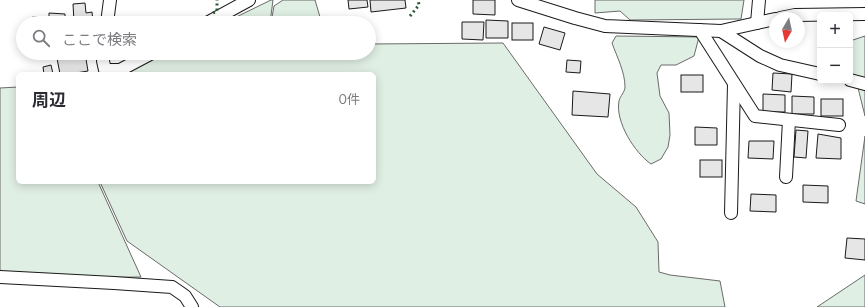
<!DOCTYPE html>
<html lang="ja">
<head>
<meta charset="utf-8">
<style>
  body { margin:0; font-family:Commissioner,"Noto Sans JP",sans-serif; background:#f2f2f3; color:#2b2b33 }
  .controls { position:absolute; right:12px; top:12px; display:grid; overflow:hidden; border-radius:6px; box-shadow:0 2px 10px #0003 }
  .controls button { width:36px; height:36px; display:grid; place-items:center; padding:0; border:0; border-bottom:1px solid #e1e1e2; background:#fff; color:#2b2b33; font:20px sans-serif }
  .compass { position:absolute; left:769px; top:12px; width:36px; height:36px; border-radius:50%; background:#fff; box-shadow:0 2px 10px #0003; rotate:189deg }
  .list { margin:0; padding:0; list-style:none }
  h2 { display:flex; justify-content:space-between; align-items:center; height:52px; margin:0; padding:0 16px; font-size:17px }
  h2 small { font-size:13px; font-weight:400; color:#7c7c81 }
  .icon { flex:none; width:22px; height:22px; fill:none; stroke:currentColor; stroke-width:2; stroke-linecap:round; stroke-linejoin:round }
  .map { position:relative; flex:none; width:865px; height:307px; overflow:hidden }
  .search { position:absolute; background:#fff; box-shadow:0 2px 10px #0003; left:16px; top:16px; width:360px; height:44px; display:flex; align-items:center; gap:10px; box-sizing:border-box; padding:0 14px; border-radius:22px; color:#7c7c81; font-size:15px }
  .panel { position:absolute; background:#fff; box-shadow:0 2px 10px #0003; left:16px; top:72px; width:360px; height:112px; border-radius:6px }
  .map>svg:first-child { display:block }
  .green { fill:#e0efe3; stroke:#6a6a6a }
  .building { fill:#e6e6e6; stroke:#1a1a1a }
  .lines { fill:none; stroke-linecap:round; stroke-linejoin:round }
  .street-casing { stroke:#1a1a1a; stroke-width:14 }
  .street { stroke:#fff; stroke-width:12 }
  .hedge { stroke:#2b5a34; stroke-width:3; stroke-dasharray:2 3; stroke-linecap:butt }
</style>
</head>
<body>
<div class="map">
<svg width="865" height="307" viewBox="0 0 865 307">
  <rect width="100%" height="100%" fill="#fff"/>
  <g class="green">
    <polygon points="271,0 273,0 270,23 224,23"/>
    <polygon points="283,0 315,0 320,17 319,21 330,23 271,23 274,6"/>
    <polygon points="595,0 744,0 741,19 630,20 620,11 595,13"/>
    <path d="M616,36L699,37L694,56L676,65H661L657,73L660,96L669,113L670,135L668,147L661,159L651,164C635,153 615,122 619,101C620,96 625,92 625,87C625,72 617,57 612,43Z"/>
    <polygon points="865,36 865,82 850,76 850,41"/>
    <polygon points="503,43 597,174 636,207 658,242 659,272 670,275 720,281 725,307 220,307 127,241 100,182 374,182 374,74 109,74 163,53 265,53 265,54 266,53 369,53 369,44"/>
    <polygon points="857,84 865,87 865,116"/>
    <polygon points="18,87 18,182 98,182 141,277 23,278 0,275 0,88"/>
    <polygon points="865,136 865,204 856,201"/>
    <polygon points="865,275 865,307 817,307"/>
  </g>
  <g class="building">
    <polygon points="348,0 367,0 368,7 349,9"/>
    <polygon points="370,0 405,0 406,8 371,12"/>
    <polygon points="473,0 495,0 495,15 473,14"/>
    <polygon points="85,3 86,13 92,12 93,22 74,22 73,4"/>
    <polygon points="49,13 65,14 65,17 69,17 69,23 49,23"/>
    <rect x="33" y="17" width="14" height="6"/>
    <polygon points="486,20 508,21 508,38 486,38"/>
    <polygon points="462,22 484,22 483,40 462,39"/>
    <rect x="512" y="23" width="21" height="17"/>
    <polygon points="544,27 565,33 560,50 539,44"/>
    <polygon points="38,53 50,53 51,57 39,58"/>
    <polygon points="56,53 85,53 88,71 70,74 60,74"/>
    <polygon points="567,60 581,61 580,73 566,72"/>
    <polygon points="51,65 53,74 44,74 43,67"/>
    <polygon points="773,73 792,74 791,92 772,90"/>
    <rect x="681" y="75" width="22" height="17"/>
    <polygon points="573,91 610,94 608,117 572,115"/>
    <polygon points="763,94 785,95 785,112 763,112"/>
    <polygon points="792,96 814,97 814,114 792,114"/>
    <rect x="821" y="99" width="22" height="17"/>
    <polygon points="695,127 717,128 717,145 695,145"/>
    <polygon points="796,130 808,131 806,158 794,157"/>
    <polygon points="818,134 841,138 841,159 816,158"/>
    <polygon points="749,141 774,141 773,159 748,158"/>
    <rect x="700" y="160" width="22" height="17"/>
    <polygon points="803,185 828,186 828,203 803,202"/>
    <polygon points="751,194 776,195 776,212 750,211"/>
    <polygon points="847,238 865,239 865,260 845,258"/>
  </g>
  <g class="lines">
    <defs>
      <g id="street">
        <polyline points="518,0 575,18 605,26 721,31 775,19"/>
        <polyline points="780,18 795,15 865,14"/>
        <polyline points="107,23 110,0"/>
        <polyline points="207,23 249,0"/>
        <polyline points="757,23 759,0"/>
        <polyline points="700,30 755,116 839,125"/>
        <polyline points="721,31 760,56 780,65 820,74"/>
        <polyline points="104,53 103,61 105,70 120,70 152,53"/>
        <polyline points="850,80 865,84"/>
        <polyline points="786,177 789,120"/>
        <polyline points="731,213 734,84"/>
        <polyline points="0,277 114,283 172,287 185,296 192,307"/>
      </g>
    </defs>
    <use href="#street" class="street-casing"/>
    <use href="#street" class="street"/>
    <g class="hedge">
      <polyline points="213,13 217,11 217,0"/>
      <polyline points="410,16 419,5 418,0"/>
      <polyline points="196,23 205,18"/>
    </g>
  </g>
</svg>
<div class="controls">
<button>+</button>
<button>−</button>
</div>
<svg class="compass" viewBox="-18 -18 36 36"><path d="M0-13l5 13h-10z" fill="#e53935"/><path d="M0 13l5-13h-10z" fill="#7c7c81"/></svg>
<div class="search"><svg class="icon" aria-label="search" viewBox="0 0 24 24"><circle cx="10" cy="10" r="6"/><path d="M15 15l6 6"/></svg>ここで検索</div>
<section class="panel">
<h2>周辺<small>0件</small></h2>
<ul class="list">
</ul>
</section>
</div>
</body>
</html>
